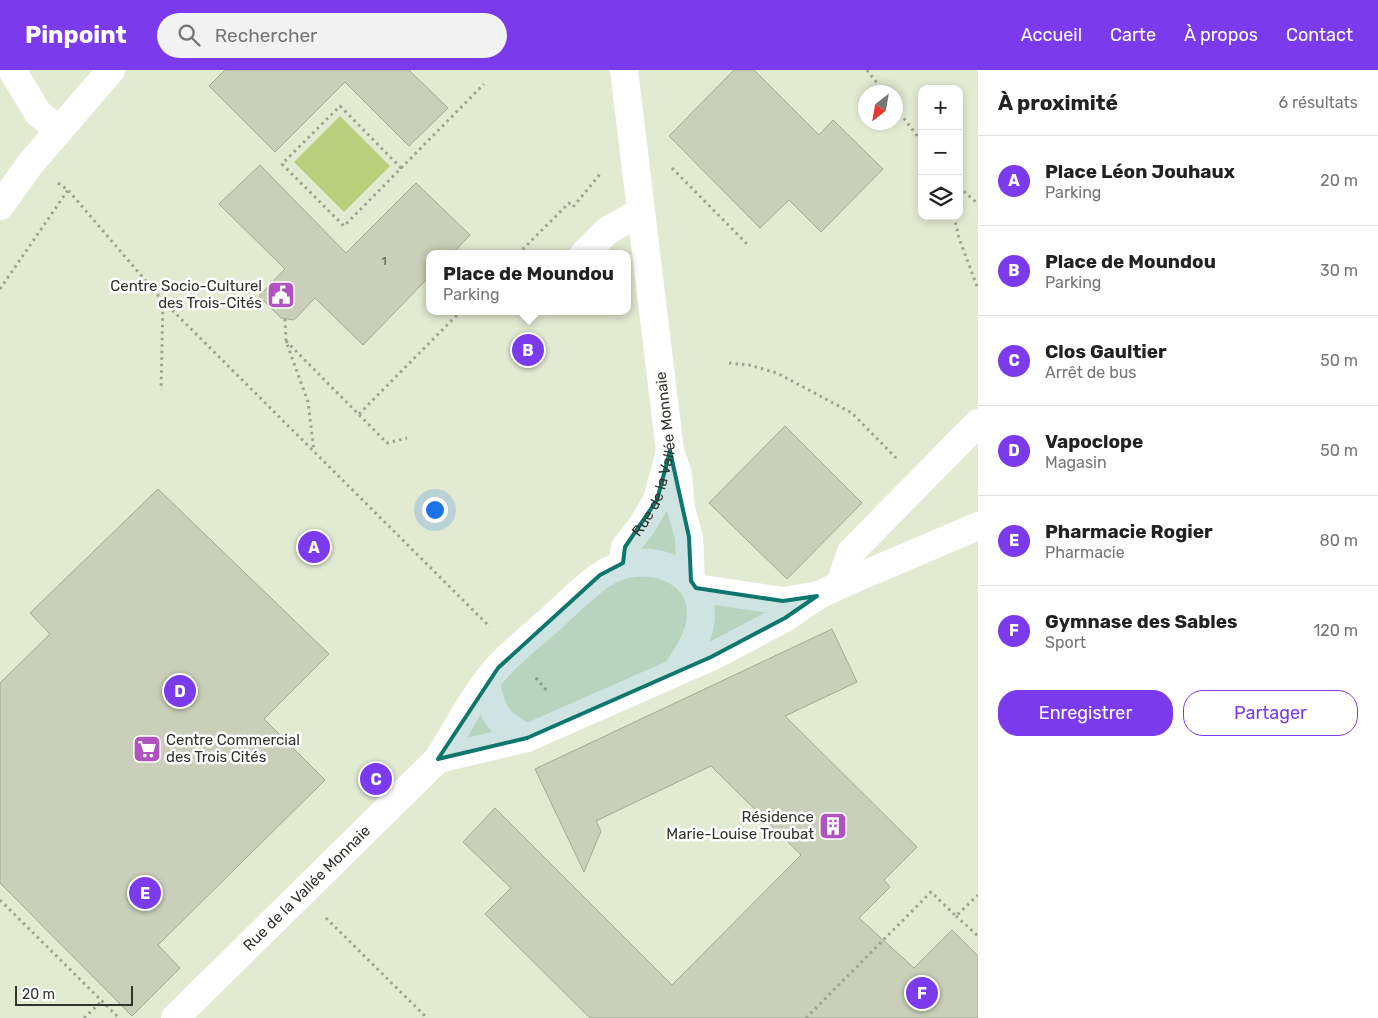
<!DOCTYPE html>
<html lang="fr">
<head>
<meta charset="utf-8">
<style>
  body { margin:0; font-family:Rubik,sans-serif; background:#f2f2f2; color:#222 }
  .controls { position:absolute; right:15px; top:15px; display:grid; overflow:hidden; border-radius:10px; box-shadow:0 2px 8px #0003 }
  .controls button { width:45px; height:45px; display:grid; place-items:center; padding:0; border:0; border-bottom:1px solid #e0e0e0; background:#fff; color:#222; font:25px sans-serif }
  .compass { position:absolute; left:858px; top:15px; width:45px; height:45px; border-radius:50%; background:#fff; box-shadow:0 2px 8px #0003; rotate:211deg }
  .scale { position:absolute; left:15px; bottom:12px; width:118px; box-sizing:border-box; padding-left:5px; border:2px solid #32342b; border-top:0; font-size:14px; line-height:18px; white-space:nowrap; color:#32342b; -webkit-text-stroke:4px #fff; paint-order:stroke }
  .you { position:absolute; left:434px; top:439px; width:18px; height:18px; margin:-12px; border:4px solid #fff; border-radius:50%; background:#1a73e8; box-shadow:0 0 0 8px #1a73e833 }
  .badge { display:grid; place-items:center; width:32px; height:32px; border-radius:50%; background:#7c3aed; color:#fff; font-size:16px; font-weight:700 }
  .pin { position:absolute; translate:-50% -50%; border:2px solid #fff; box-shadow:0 1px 5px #0006 }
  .popup { position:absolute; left:426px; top:180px; width:205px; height:65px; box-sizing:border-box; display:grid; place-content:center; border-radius:10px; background:#fff; filter:drop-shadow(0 1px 4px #0005); font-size:16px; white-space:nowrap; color:#767676 }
  .popup b { font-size:19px; color:#222 }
  .popup::after { content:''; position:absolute; left:50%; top:100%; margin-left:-10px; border:10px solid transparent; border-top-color:#fff }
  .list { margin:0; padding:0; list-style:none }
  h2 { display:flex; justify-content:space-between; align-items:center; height:65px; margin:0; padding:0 20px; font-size:21px }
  h2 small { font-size:16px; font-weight:400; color:#767676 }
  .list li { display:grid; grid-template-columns:32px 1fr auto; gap:15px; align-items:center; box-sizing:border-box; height:90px; padding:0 20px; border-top:1px solid #e0e0e0 }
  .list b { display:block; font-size:19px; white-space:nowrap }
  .list p { margin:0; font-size:16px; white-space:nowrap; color:#767676 }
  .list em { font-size:16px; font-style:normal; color:#767676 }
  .actions { display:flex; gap:10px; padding:15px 20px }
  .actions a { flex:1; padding:11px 0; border:1px solid #7c3aed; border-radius:20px; text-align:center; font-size:18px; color:#7c3aed }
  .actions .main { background:#7c3aed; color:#fff }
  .icon { flex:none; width:28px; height:28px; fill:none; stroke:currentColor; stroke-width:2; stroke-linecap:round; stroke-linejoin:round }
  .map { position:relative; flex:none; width:978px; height:948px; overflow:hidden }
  header { display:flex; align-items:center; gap:30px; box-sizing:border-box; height:70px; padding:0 25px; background:#7c3aed; color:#fff }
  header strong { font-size:24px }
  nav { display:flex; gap:28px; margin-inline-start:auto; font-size:18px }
  .search { width:350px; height:45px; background:#f2f2f2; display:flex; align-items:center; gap:12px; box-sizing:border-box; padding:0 18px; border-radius:28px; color:#767676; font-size:19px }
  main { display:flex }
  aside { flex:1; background:#fff }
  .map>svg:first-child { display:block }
  .green { fill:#bace7c }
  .building { fill:#c9cfb8; stroke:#a3a992 }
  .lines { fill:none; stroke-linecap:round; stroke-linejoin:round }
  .path { stroke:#9ea391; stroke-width:3; stroke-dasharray:2.5 4; stroke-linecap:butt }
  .minor { stroke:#fff; stroke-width:28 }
  .marked { fill:#0f766e; fill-opacity:0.2; stroke:#0f766e; stroke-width:4; stroke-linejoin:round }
  .labels { text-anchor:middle; stroke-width:5; stroke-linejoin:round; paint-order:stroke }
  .number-label { font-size:12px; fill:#585b4e }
  .poi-label { font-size:15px; fill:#32342b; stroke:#fff; text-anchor:end }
  .street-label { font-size:15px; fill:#32342b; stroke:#fff }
</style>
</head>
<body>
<header>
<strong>Pinpoint</strong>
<div class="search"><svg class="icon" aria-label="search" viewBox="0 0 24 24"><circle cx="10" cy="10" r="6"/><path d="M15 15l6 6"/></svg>Rechercher</div>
<nav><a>Accueil</a><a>Carte</a><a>À propos</a><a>Contact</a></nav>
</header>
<main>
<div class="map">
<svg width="978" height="948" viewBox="0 0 978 948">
  <rect width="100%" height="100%" fill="#e3ead2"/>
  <polygon class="green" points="340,46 390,96 344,142 294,92"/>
  <g class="building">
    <polygon points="225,0 409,0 448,38 409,76 345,12 275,82 209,16"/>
    <polygon points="734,0 754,0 819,65 833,50 883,99 821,162 789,130 760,158 669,66"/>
    <polygon points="260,95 346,183 416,113 470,165 452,184 429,184 429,207 363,275 315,228 294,250 281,248 259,226 285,199 219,134"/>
    <polygon points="785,356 862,433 787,509 709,433"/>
    <polygon points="158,419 329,584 264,649 325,710 158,875 180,898 132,946 0,813 0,613 50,564 30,543"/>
    <polygon points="832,559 857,612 785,646 917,777 884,810 890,817 859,848 914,898 952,860 978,886 978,948 590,948 485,844 511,818 463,772 495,738 672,915 801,785 711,696 596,751 601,761 584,802 535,699"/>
  </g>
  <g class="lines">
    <g class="path">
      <polyline points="867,0 884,22"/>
      <polyline points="896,38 922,72"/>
      <polyline points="401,98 340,36 282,94 344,156 484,14"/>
      <polyline points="672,98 747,174"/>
      <polyline points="58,113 68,120 163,231 161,320"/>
      <polyline points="959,117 978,134"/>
      <polyline points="954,146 959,168 978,219"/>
      <polyline points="518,184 569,133 573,137 601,103"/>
      <polyline points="0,219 68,120"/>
      <polyline points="163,231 490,557"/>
      <polyline points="285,249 286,271 308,332 314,381"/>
      <polyline points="286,271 387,373 407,368"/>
      <polyline points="729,293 749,295 777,303 852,343 896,388"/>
      <polyline points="359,344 461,241"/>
      <polyline points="536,608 548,622"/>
      <polyline points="0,830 119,948"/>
      <polyline points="956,846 978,866"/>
      <polyline points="326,848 427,948"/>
      <polyline points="84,948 103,930"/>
      <polyline points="806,948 931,822 956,846 978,825"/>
    </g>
    <g class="minor">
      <polyline points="12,0 38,43 59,60"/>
      <polyline points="0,136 31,93 111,0"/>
      <polyline points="584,184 607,161 640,142"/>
      <polyline points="671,384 678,404 681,439 689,467 691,511"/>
      <path id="s1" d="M623,493L625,477L641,457L657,430L670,381L624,0"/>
      <polyline points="840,515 851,482 978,353"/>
      <polyline points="696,518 783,531 813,526"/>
      <path d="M486,614C493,646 498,653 527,668"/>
      <path d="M438,689C457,659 474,624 498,597C514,580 534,564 551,549C567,534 583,518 600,506C639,477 710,496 700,554C697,572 686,586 677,601"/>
      <path id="s2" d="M175,948L438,689L527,668L711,587L785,548L817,526L840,515L978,456"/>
    </g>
  </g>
  <path class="marked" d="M670,381L689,467L691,511L696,518L783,531L817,526L785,548L711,587L527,668L438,689L498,598L600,505L623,493L625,477L657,430Z"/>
  <defs>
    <symbol id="civic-square" viewBox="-11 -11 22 22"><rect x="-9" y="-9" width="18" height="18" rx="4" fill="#af54bf" stroke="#fff"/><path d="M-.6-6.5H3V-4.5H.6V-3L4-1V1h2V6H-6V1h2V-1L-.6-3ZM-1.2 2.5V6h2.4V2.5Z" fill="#fff"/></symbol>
    <symbol id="supermarket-square" viewBox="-11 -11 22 22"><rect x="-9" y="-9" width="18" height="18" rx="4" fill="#af54bf" stroke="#fff"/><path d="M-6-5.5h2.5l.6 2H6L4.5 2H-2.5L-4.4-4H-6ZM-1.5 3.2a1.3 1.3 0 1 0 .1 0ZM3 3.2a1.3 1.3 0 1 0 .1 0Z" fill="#fff"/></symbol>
    <symbol id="building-square" viewBox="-11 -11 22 22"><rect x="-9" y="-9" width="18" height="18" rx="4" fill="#af54bf" stroke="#fff"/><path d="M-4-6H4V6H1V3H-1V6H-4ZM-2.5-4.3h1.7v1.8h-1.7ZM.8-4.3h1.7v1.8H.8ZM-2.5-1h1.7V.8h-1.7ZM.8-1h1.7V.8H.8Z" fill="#fff"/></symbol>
  </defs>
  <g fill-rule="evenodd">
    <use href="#civic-square" x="265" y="209" width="32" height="32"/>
    <use href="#supermarket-square" x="131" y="663" width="32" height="32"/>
    <use href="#building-square" x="817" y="740" width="32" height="32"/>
  </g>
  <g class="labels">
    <g class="number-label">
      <text x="384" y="195">1</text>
    </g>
    <g class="poi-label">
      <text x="262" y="221">Centre Socio-Culturel<tspan x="262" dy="17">des Trois-Cités</tspan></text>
      <text x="166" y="675" text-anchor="start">Centre Commercial<tspan x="166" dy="17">des Trois Cités</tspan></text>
      <text x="814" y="752">Résidence<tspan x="814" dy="17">Marie-Louise Troubat</tspan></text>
    </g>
    <g class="street-label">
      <text dy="5" stroke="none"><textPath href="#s1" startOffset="118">Rue de la Vallée Monnaie</textPath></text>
      <text dy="5" stroke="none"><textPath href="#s2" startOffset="185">Rue de la Vallée Monnaie</textPath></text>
    </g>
  </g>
</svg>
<div class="controls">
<button>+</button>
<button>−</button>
<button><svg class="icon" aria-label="layers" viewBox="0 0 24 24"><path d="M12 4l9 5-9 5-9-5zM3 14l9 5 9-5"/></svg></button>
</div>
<svg class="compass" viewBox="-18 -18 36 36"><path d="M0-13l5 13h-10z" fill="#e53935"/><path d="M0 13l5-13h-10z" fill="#767676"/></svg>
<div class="scale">20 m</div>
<div class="you"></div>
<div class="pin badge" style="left:314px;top:477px">A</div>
<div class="pin badge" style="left:528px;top:280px">B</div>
<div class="popup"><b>Place de Moundou</b>Parking</div>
<div class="pin badge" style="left:376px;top:709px">C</div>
<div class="pin badge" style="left:180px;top:621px">D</div>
<div class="pin badge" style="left:145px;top:823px">E</div>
<div class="pin badge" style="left:922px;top:923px">F</div>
</div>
<aside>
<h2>À proximité<small>6 résultats</small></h2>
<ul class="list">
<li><span class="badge">A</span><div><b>Place Léon Jouhaux</b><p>Parking</p></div><em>20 m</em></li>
<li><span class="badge">B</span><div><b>Place de Moundou</b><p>Parking</p></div><em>30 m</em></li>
<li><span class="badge">C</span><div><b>Clos Gaultier</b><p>Arrêt de bus</p></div><em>50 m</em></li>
<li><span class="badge">D</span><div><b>Vapoclope</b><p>Magasin</p></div><em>50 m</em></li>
<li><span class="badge">E</span><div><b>Pharmacie Rogier</b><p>Pharmacie</p></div><em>80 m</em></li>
<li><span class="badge">F</span><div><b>Gymnase des Sables</b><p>Sport</p></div><em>120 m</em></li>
</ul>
<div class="actions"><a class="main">Enregistrer</a><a>Partager</a></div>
</aside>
</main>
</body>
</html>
